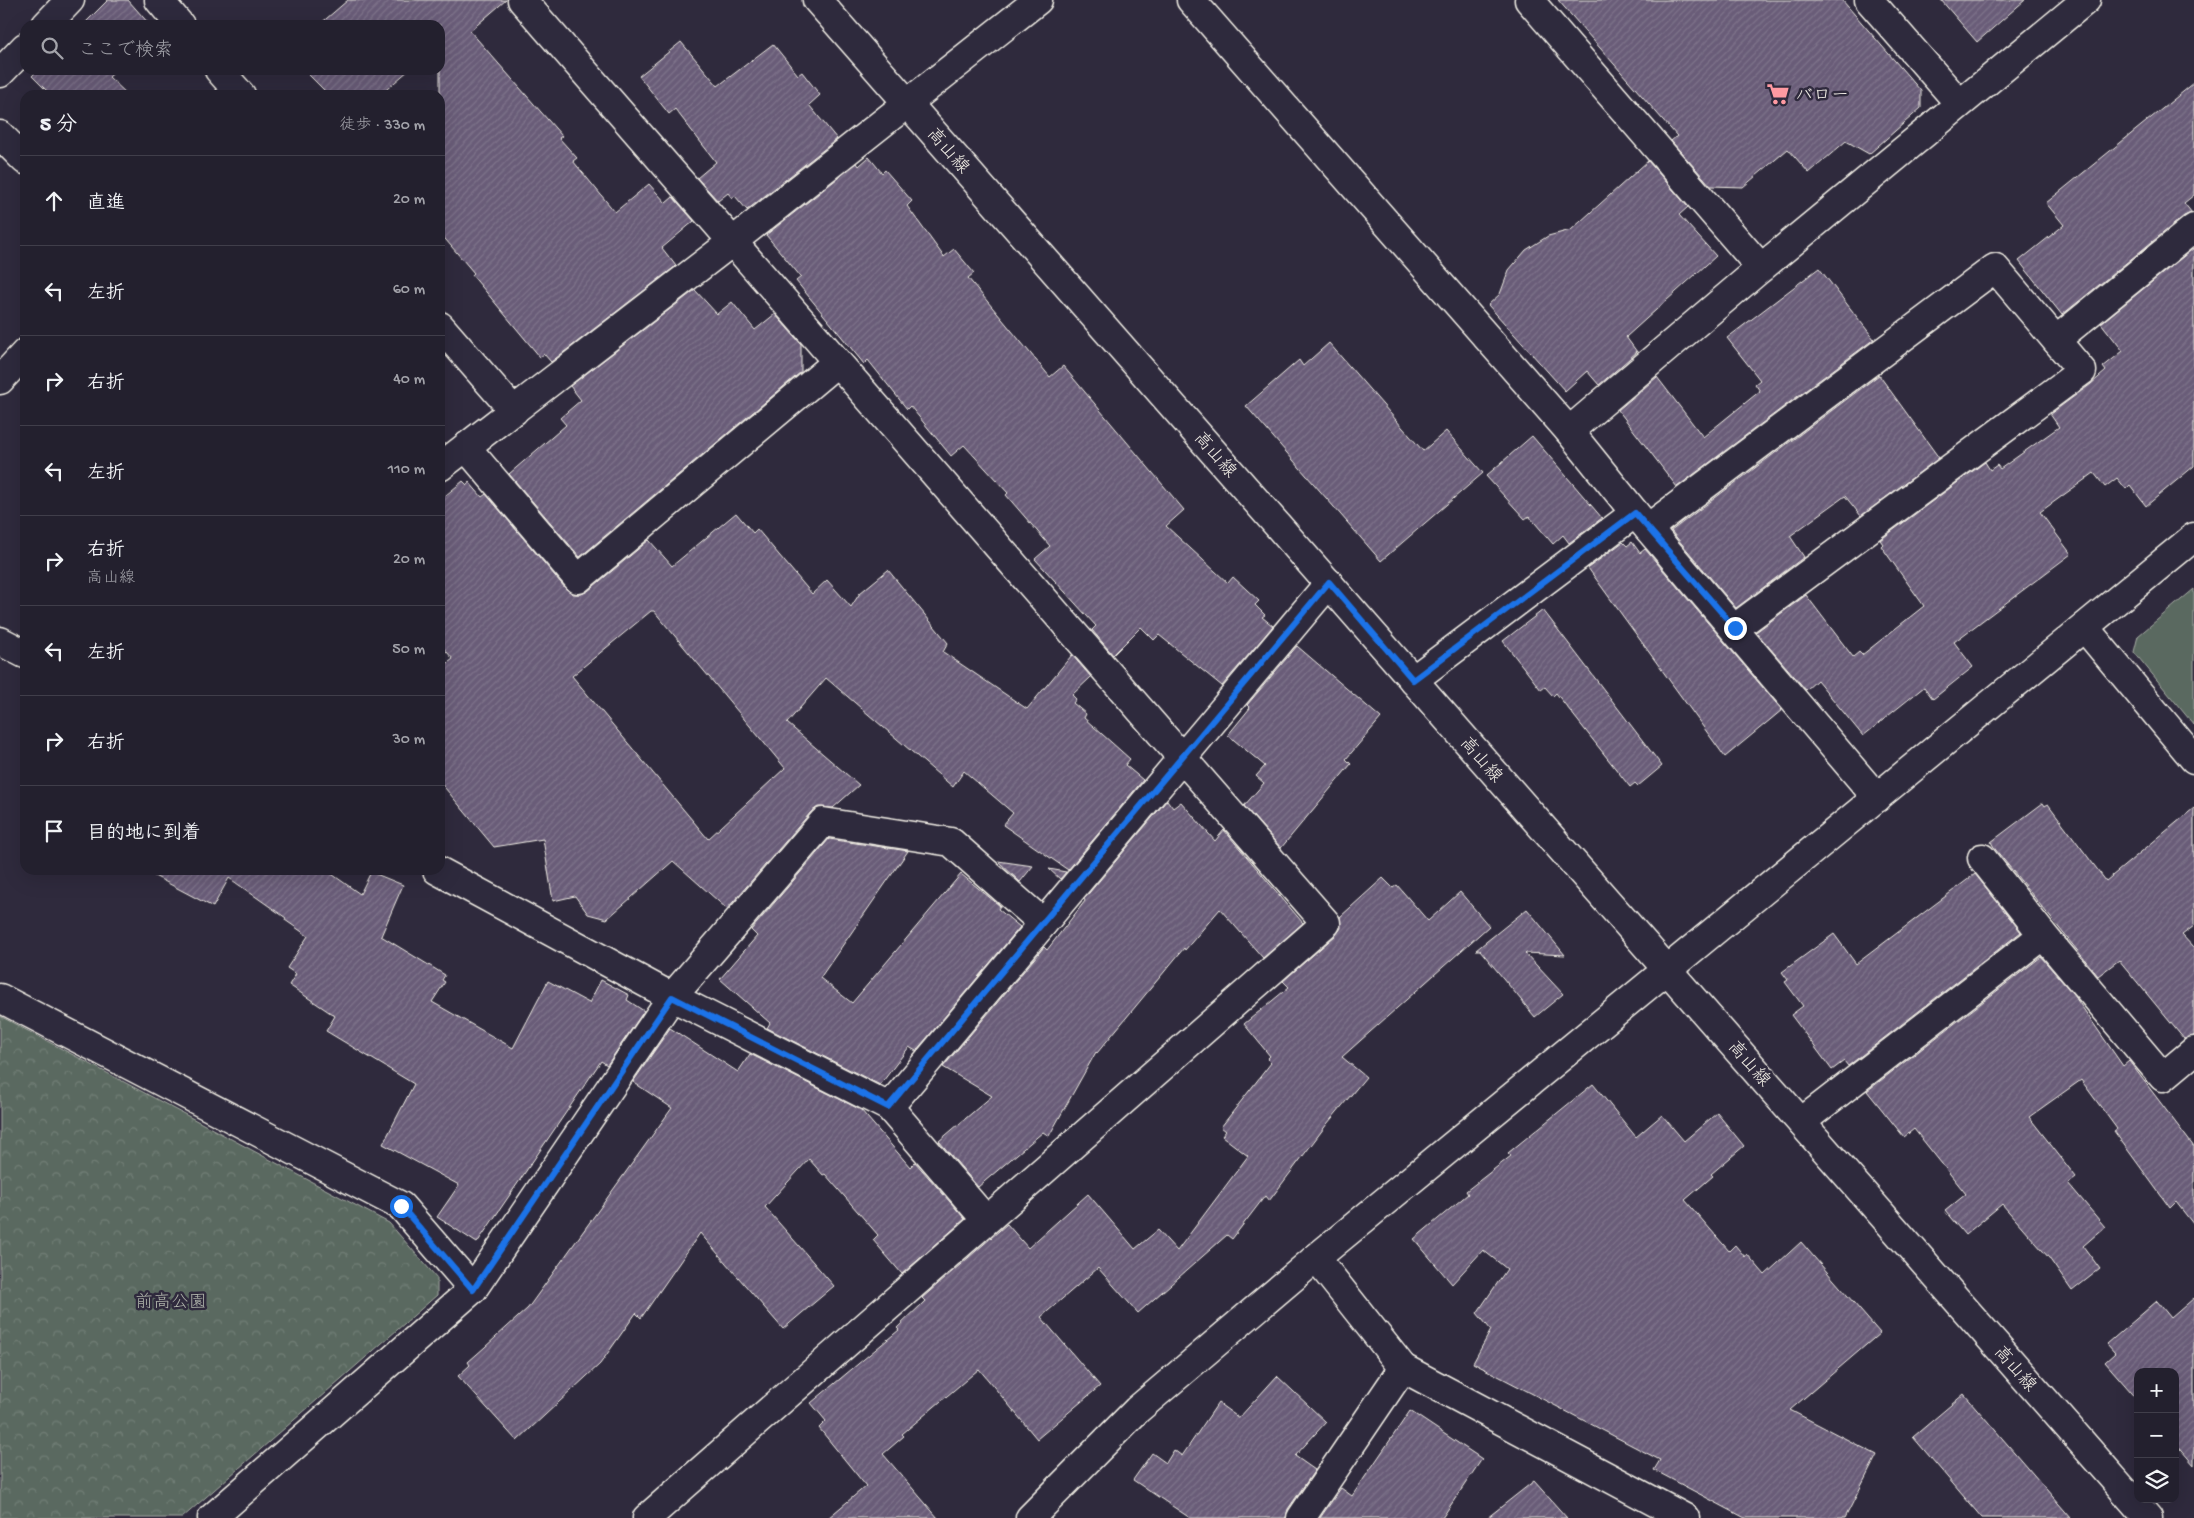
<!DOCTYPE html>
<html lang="ja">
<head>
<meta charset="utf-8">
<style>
  body { margin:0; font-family:"Gochi Hand","Klee One",sans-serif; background:#2b2836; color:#f1f3f6 }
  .controls { position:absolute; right:15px; bottom:15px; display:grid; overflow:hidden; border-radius:10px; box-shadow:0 5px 20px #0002 }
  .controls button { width:45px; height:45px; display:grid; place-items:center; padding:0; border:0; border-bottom:1px solid #403e4a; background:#23202e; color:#f1f3f6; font:25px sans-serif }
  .stop { position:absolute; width:15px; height:15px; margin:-11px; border:4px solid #1a73e8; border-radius:50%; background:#fff }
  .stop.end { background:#1a73e8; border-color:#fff; box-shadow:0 1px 5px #0008 }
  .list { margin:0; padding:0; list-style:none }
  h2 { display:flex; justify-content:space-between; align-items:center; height:65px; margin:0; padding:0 20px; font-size:21px }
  h2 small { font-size:16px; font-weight:400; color:#a3a3aa }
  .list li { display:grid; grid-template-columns:32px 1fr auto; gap:15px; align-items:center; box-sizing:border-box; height:90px; padding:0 20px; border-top:1px solid #403e4a }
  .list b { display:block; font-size:19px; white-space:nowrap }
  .list p { margin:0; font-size:16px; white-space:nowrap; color:#a3a3aa }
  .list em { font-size:16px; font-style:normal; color:#a3a3aa }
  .icon { flex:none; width:28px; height:28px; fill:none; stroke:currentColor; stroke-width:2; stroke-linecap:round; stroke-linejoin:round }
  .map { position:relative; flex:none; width:2194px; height:1518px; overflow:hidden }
  .search { position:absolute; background:#23202e; box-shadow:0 5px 20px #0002; left:20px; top:20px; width:425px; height:55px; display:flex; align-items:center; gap:12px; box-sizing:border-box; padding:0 18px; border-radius:15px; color:#a3a3aa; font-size:19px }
  .panel { position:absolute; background:#23202e; box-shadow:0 5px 20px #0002; left:20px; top:90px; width:425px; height:785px; border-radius:15px }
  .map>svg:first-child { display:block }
  .forest { fill:url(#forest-crowns); stroke:#a7ada4 }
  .pitch { fill:#5a6960; stroke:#a7ada4 }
  .building { fill:url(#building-hatch); stroke:#f4f1e8; fill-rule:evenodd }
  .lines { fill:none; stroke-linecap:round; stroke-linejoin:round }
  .street-casing { stroke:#f4f1e8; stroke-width:31 }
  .secondary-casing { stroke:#f4f1e8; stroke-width:31 }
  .street { stroke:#2f2a3d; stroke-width:28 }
  .secondary { stroke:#2f2a3d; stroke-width:28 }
  .route { stroke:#1a73e8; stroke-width:6 }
  .labels { text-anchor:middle; stroke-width:5; stroke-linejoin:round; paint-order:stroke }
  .poi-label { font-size:18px; fill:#f4f1e8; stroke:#2f2a3d; text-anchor:start }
  .street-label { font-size:18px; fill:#f4f1e8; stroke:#2f2a3d }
  .park-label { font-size:18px; fill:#afb4ab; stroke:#2f2a3d }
</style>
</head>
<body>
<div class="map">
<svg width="2194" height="1518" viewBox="0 0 2194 1518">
  <defs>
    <pattern id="forest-crowns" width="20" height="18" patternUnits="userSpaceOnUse" patternTransform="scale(1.25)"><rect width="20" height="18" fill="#5a6960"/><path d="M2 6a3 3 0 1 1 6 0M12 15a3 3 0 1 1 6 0" fill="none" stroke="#727f77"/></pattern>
    <pattern id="building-hatch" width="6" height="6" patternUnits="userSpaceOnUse" patternTransform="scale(1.25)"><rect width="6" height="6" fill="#695c78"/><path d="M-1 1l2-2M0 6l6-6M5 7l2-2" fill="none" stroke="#7f748b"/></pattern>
  </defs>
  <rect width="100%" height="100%" fill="#2f2a3d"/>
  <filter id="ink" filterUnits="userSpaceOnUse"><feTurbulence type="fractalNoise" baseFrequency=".02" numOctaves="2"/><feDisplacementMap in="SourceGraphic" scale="10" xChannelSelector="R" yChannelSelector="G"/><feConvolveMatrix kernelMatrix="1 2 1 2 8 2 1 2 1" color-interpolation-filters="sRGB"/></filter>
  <g filter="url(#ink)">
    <polygon class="forest" points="0,1016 389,1223 437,1278 437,1295 182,1518 0,1518"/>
    <polygon class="pitch" points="2194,589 2194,725 2134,652 2138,636"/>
    <g class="building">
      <polygon points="108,0 128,0 150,25 83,25"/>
      <polygon points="348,0 506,0 470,31 562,136 559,138 577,158 573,161 615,212 649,184 666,203 673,197 694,221 662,248 676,266 551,362 544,354 540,357 472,275 474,273 440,233 440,25 319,25"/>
      <polygon points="1558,0 1842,0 1921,91 1921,108 1869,154 1846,141 1809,173 1788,149 1743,187 1711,186 1671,141 1677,136"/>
      <polygon points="1941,0 2025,0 1977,42"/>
      <polygon points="681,42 718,86 773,44 798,75 802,72 820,95 809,105 837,139 747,210 735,196 732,198 728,193 718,201 697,178 716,162 675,109 669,114 639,76"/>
      <polygon points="38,70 117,70 109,77 128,95 51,95 32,76"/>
      <polygon points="304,70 409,70 380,95 329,95"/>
      <polygon points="2194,83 2194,195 2184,203 2192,213 2184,216 2062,315 2019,261 2064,225 2046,203"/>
      <polygon points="869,157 882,173 885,170 912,201 907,206 944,257 954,249 974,273 968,278 1050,377 1063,366 1184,510 1166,526 1228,583 1233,577 1259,601 1255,605 1265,615 1262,617 1273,626 1222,686 1159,635 1154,640 1141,627 1113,655 1092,630 1096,626 1035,559 1050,546 1006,495 1008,493 964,445 951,456 910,406 907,409 868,360 864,364 796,281 801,277 766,235 857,163 859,166"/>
      <polygon points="1648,161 1688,207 1679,215 1716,256 1626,337 1637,352 1599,385 1587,371 1565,391 1488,305 1500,294 1509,270 1526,250 1548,236 1571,230"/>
      <polygon points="2194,248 2194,466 2146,506 2130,485 2126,489 2117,478 2105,487 2094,473 2040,512 2071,554 1954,642 1973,667 1933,699 1924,687 1863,736 1817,680 1806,690 1756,632 1806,595 1853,657 1859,652 1862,655 1924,606 1881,546 1883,544 1880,540 1985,462 1990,470 1997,465 2000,469 2059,427 2050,414 2091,384 2106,371 2103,367 2123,351 2101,323"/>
      <polygon points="1819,268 1874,339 1677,487 1618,410 1657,377 1703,437 1760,391 1755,384 1760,380 1727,338"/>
      <polygon points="695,290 717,314 732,302 755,330 775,314 801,344 801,372 580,557 509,474 566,425 560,418 581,400 570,386"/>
      <polygon points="1329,343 1423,451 1446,431 1483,473 1381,561 1246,406 1299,360 1303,366"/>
      <polygon points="1879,375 1939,458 1861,516 1845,496 1790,536 1804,557 1736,608 1671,531"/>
      <polygon points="1532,436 1602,518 1569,543 1563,535 1553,544 1529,516 1525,519 1486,476"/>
      <path d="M463,481L467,485L469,482L482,497L486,494L566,589L573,594H581L588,591L649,540L672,566L736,513L753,533L757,529L812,594L827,580L851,607L860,593L888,570L948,643L943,652L1027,709L1072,655L1091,677L1072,695L1076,699L1073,703L1086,714L1084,718L1130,759L1125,765L1143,780L1068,870L1003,825L1013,813L964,771L953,787L826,678L787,723L859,785L833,808L818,807L811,812L727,909L673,861L607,919L588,914L575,896L553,901L543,839L494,847L440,782V669L453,659L440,644V500ZM651,611H654L785,768L708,839L572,676Z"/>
      <polygon points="1623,542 1627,546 1632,542 1640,553 1645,549 1782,710 1725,757 1588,568"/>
      <polygon points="1543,610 1662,766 1638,786 1635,783 1630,787 1556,693 1553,696 1545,687 1541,690 1503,641"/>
      <polygon points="1297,646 1381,718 1346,759 1351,764 1281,848 1244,806 1264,783 1256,776 1265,766 1228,735 1250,708 1247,705"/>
      <polygon points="1167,800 1173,808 1181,802 1215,841 1224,830 1303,923 1263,958 1220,909 1185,950 1184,948 1097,1053 1096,1052 1049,1136 1043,1132 978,1187 939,1141 992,1096 943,1067 1044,947 1047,950 1085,901 1084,899"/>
      <polygon points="2043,803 2045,806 2048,804 2106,881 2194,808 2194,926 2182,935 2194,948 2194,1036 2184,1039 2119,960 2098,976 1995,849 1991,842"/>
      <polygon points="829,839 908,851 820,978 852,1003 961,874 1000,906 998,909 1020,927 916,1051 909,1047 880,1085 767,1028 770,1023 720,979 757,936 751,930"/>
      <polygon points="998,861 1033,866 1020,882"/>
      <polygon points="1049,869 1066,872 1060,879"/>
      <polygon points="143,870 326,870 360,894 371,872 403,885 381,936 445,975 442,980 445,982 432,1002 513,1048 548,981 589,1003 601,980 629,995 627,1000 644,1011 607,1065 601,1061 477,1243 437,1217 459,1185 383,1144 414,1084 326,1031 335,1016 289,985 296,974 287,968 308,936 285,920 286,918 229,878 213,907"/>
      <polygon points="1975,874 2021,932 1848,1066 1844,1061 1832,1070 1791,1015 1803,1006 1785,982 1788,980 1782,972 1834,934 1856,964"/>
      <polygon points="1383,878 1393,888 1397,885 1428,921 1460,892 1489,926 1342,1057 1366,1077 1327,1124 1269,1201 1265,1196 1232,1239 1227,1235 1138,1313 1098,1268 1041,1317 1100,1386 1037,1439 979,1369 902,1434 904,1436 883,1454 938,1518 828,1518 866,1486 819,1428 826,1421 811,1403 899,1330 897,1328 925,1301 922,1298 1007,1224 1028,1248 1088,1194 1135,1249 1158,1230 1177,1251 1248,1156 1222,1136 1226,1131 1221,1127 1271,1063 1267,1059 1270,1056 1244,1024 1289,987 1283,981 1336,935 1341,928 1340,917"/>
      <polygon points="1527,909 1565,955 1525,953 1563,994 1535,1017 1480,950 1476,950"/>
      <polygon points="2041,957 2073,994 2123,1066 2129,1061 2194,1147 2194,1225 2176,1202 2170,1208 2114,1131 2117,1129 2081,1080 2029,1117 2076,1177 2068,1183 2105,1227 2083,1246 2100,1269 2072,1291 2049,1258 2002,1204 1965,1235 1945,1211 1966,1194 1914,1129 1904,1137 1867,1091"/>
      <polygon points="670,1028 738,1072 750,1054 861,1110 910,1167 915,1162 965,1219 902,1274 873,1240 878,1235 825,1174 823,1175 809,1159 765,1207 834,1286 783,1329 700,1233 641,1318 636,1313 600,1364 517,1441 458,1376 470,1365 468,1362 485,1347 528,1308 672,1108 633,1082"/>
      <polygon points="1593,1084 1636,1137 1662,1115 1684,1141 1717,1113 1744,1146 1711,1174 1713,1176 1685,1200 1729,1251 1735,1245 1745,1257 1747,1254 1765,1275 1801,1242 1880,1333 1790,1410 1877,1455 1845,1518 1745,1518 1654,1470 1660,1460 1473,1363 1491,1330 1477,1313 1507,1269 1483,1250 1452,1284 1414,1239 1468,1194 1466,1191 1511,1156 1508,1153"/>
      <polygon points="2194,1298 2194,1465 2175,1443 2175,1372 2138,1372 2138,1400 2105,1362 2115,1353 2107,1344 2157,1301 2171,1318"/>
      <polygon points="1277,1376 1326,1422 1295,1456 1315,1470 1288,1509 1286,1518 1190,1518 1133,1480 1152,1453 1166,1463 1174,1450 1182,1456 1218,1403 1239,1418"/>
      <polygon points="1964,1394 2071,1518 1982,1518 1913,1437"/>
      <polygon points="1410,1411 1482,1459 1442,1518 1320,1518 1341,1488 1352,1496"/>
      <polygon points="1534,1481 1567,1518 1487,1518"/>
    </g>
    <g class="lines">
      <defs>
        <g id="street">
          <polyline points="159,0 180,25"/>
          <polyline points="522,0 1326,923 647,1518"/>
          <polyline points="1191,0 1569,431 1635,513 1877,798"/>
          <polyline points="1529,0 1761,268"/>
          <polyline points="1869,0 1959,103"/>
          <polyline points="46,25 70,0"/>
          <polyline points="219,70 241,95"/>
          <polyline points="0,73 25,47"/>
          <polyline points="0,135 25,160"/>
          <polyline points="440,326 514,411"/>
          <polyline points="2056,340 2194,228"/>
          <polyline points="0,380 25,353"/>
          <polyline points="1569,431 1761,268 2086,0"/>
          <polyline points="466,447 578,579 836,363"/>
          <polyline points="440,467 732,242 1038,0"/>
          <polyline points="1648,528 1995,268 2082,371 1735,628"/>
          <polyline points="2085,628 2194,759"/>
          <polyline points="0,641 25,654"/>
          <polyline points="1413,680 1635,513"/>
          <polyline points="1982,858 2043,935 2163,1077 2194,1051"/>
          <polyline points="437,870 672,997 889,1107 986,1220"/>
          <polyline points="0,998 401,1206 473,1289"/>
          <polyline points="889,1107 1329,583"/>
          <polyline points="1801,1122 2043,935"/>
          <polyline points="1403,1368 1685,1518"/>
          <polyline points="212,1518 473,1289 672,997 823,822 951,842 1043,923"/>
          <polyline points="1301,1518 1403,1368 1316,1258"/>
        </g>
        <g id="secondary">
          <polyline points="817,0 2148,1518"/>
          <polyline points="1030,1518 1137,1410 1316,1258 2194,537"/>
        </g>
      </defs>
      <use href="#street" class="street-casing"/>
      <use href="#secondary" class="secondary-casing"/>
      <use href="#street" class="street"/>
      <use href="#secondary" class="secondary"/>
    </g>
  </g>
  <g class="lines" filter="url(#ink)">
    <polyline class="route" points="401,1206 473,1290 672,997 888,1107 1329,582 1413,680 1635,513 1735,628"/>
  </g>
  <defs>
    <symbol id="supermarket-bare" viewBox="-9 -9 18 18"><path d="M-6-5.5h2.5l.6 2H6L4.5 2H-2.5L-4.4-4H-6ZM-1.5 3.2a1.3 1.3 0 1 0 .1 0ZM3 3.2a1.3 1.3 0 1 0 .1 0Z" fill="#ff9aa2" stroke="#2f2a3d" stroke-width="2.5" paint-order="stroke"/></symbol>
  </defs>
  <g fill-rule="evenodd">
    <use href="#supermarket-bare" x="1762" y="78" width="32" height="32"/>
  </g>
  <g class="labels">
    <g class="poi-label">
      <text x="1795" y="100">バロー</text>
    </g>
    <g class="street-label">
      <text transform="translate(949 150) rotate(49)" y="6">高山線</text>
      <text transform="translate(1216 454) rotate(49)" y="6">高山線</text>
      <text transform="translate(1482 759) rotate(49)" y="6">高山線</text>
      <text transform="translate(1750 1063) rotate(49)" y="6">高山線</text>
      <text transform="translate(2016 1368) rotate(49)" y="6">高山線</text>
    </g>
    <g class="park-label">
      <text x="171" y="1307">前高公園</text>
    </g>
  </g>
</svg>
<div class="controls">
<button>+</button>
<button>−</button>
<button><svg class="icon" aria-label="layers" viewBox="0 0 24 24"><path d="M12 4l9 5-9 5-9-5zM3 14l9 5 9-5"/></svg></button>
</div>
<div class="stop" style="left:401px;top:1206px"></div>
<div class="stop end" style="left:1735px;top:628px"></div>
<div class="search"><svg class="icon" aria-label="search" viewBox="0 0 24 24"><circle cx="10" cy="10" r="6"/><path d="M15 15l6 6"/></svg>ここで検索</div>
<section class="panel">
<h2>5 分<small>徒歩 · 330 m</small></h2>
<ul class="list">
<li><svg class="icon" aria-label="ahead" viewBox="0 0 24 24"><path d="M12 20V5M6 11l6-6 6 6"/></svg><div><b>直進</b></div><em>20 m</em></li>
<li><svg class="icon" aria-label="left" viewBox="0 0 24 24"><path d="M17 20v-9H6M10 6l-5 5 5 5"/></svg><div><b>左折</b></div><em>60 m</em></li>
<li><svg class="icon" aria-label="right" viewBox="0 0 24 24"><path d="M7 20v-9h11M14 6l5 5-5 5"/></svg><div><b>右折</b></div><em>40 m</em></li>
<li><svg class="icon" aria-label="left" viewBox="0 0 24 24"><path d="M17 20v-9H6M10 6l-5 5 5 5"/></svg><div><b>左折</b></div><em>110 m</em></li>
<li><svg class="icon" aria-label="right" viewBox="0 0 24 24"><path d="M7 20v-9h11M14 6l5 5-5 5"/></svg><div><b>右折</b><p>高山線</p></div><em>20 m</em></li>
<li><svg class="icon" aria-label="left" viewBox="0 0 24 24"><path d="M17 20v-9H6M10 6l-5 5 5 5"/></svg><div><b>左折</b></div><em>50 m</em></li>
<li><svg class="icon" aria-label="right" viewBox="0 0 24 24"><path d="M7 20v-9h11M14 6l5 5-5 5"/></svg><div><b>右折</b></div><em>30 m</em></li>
<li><svg class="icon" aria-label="arrive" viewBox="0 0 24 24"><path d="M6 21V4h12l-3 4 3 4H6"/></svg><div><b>目的地に到着</b></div></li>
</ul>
</section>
</div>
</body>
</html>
